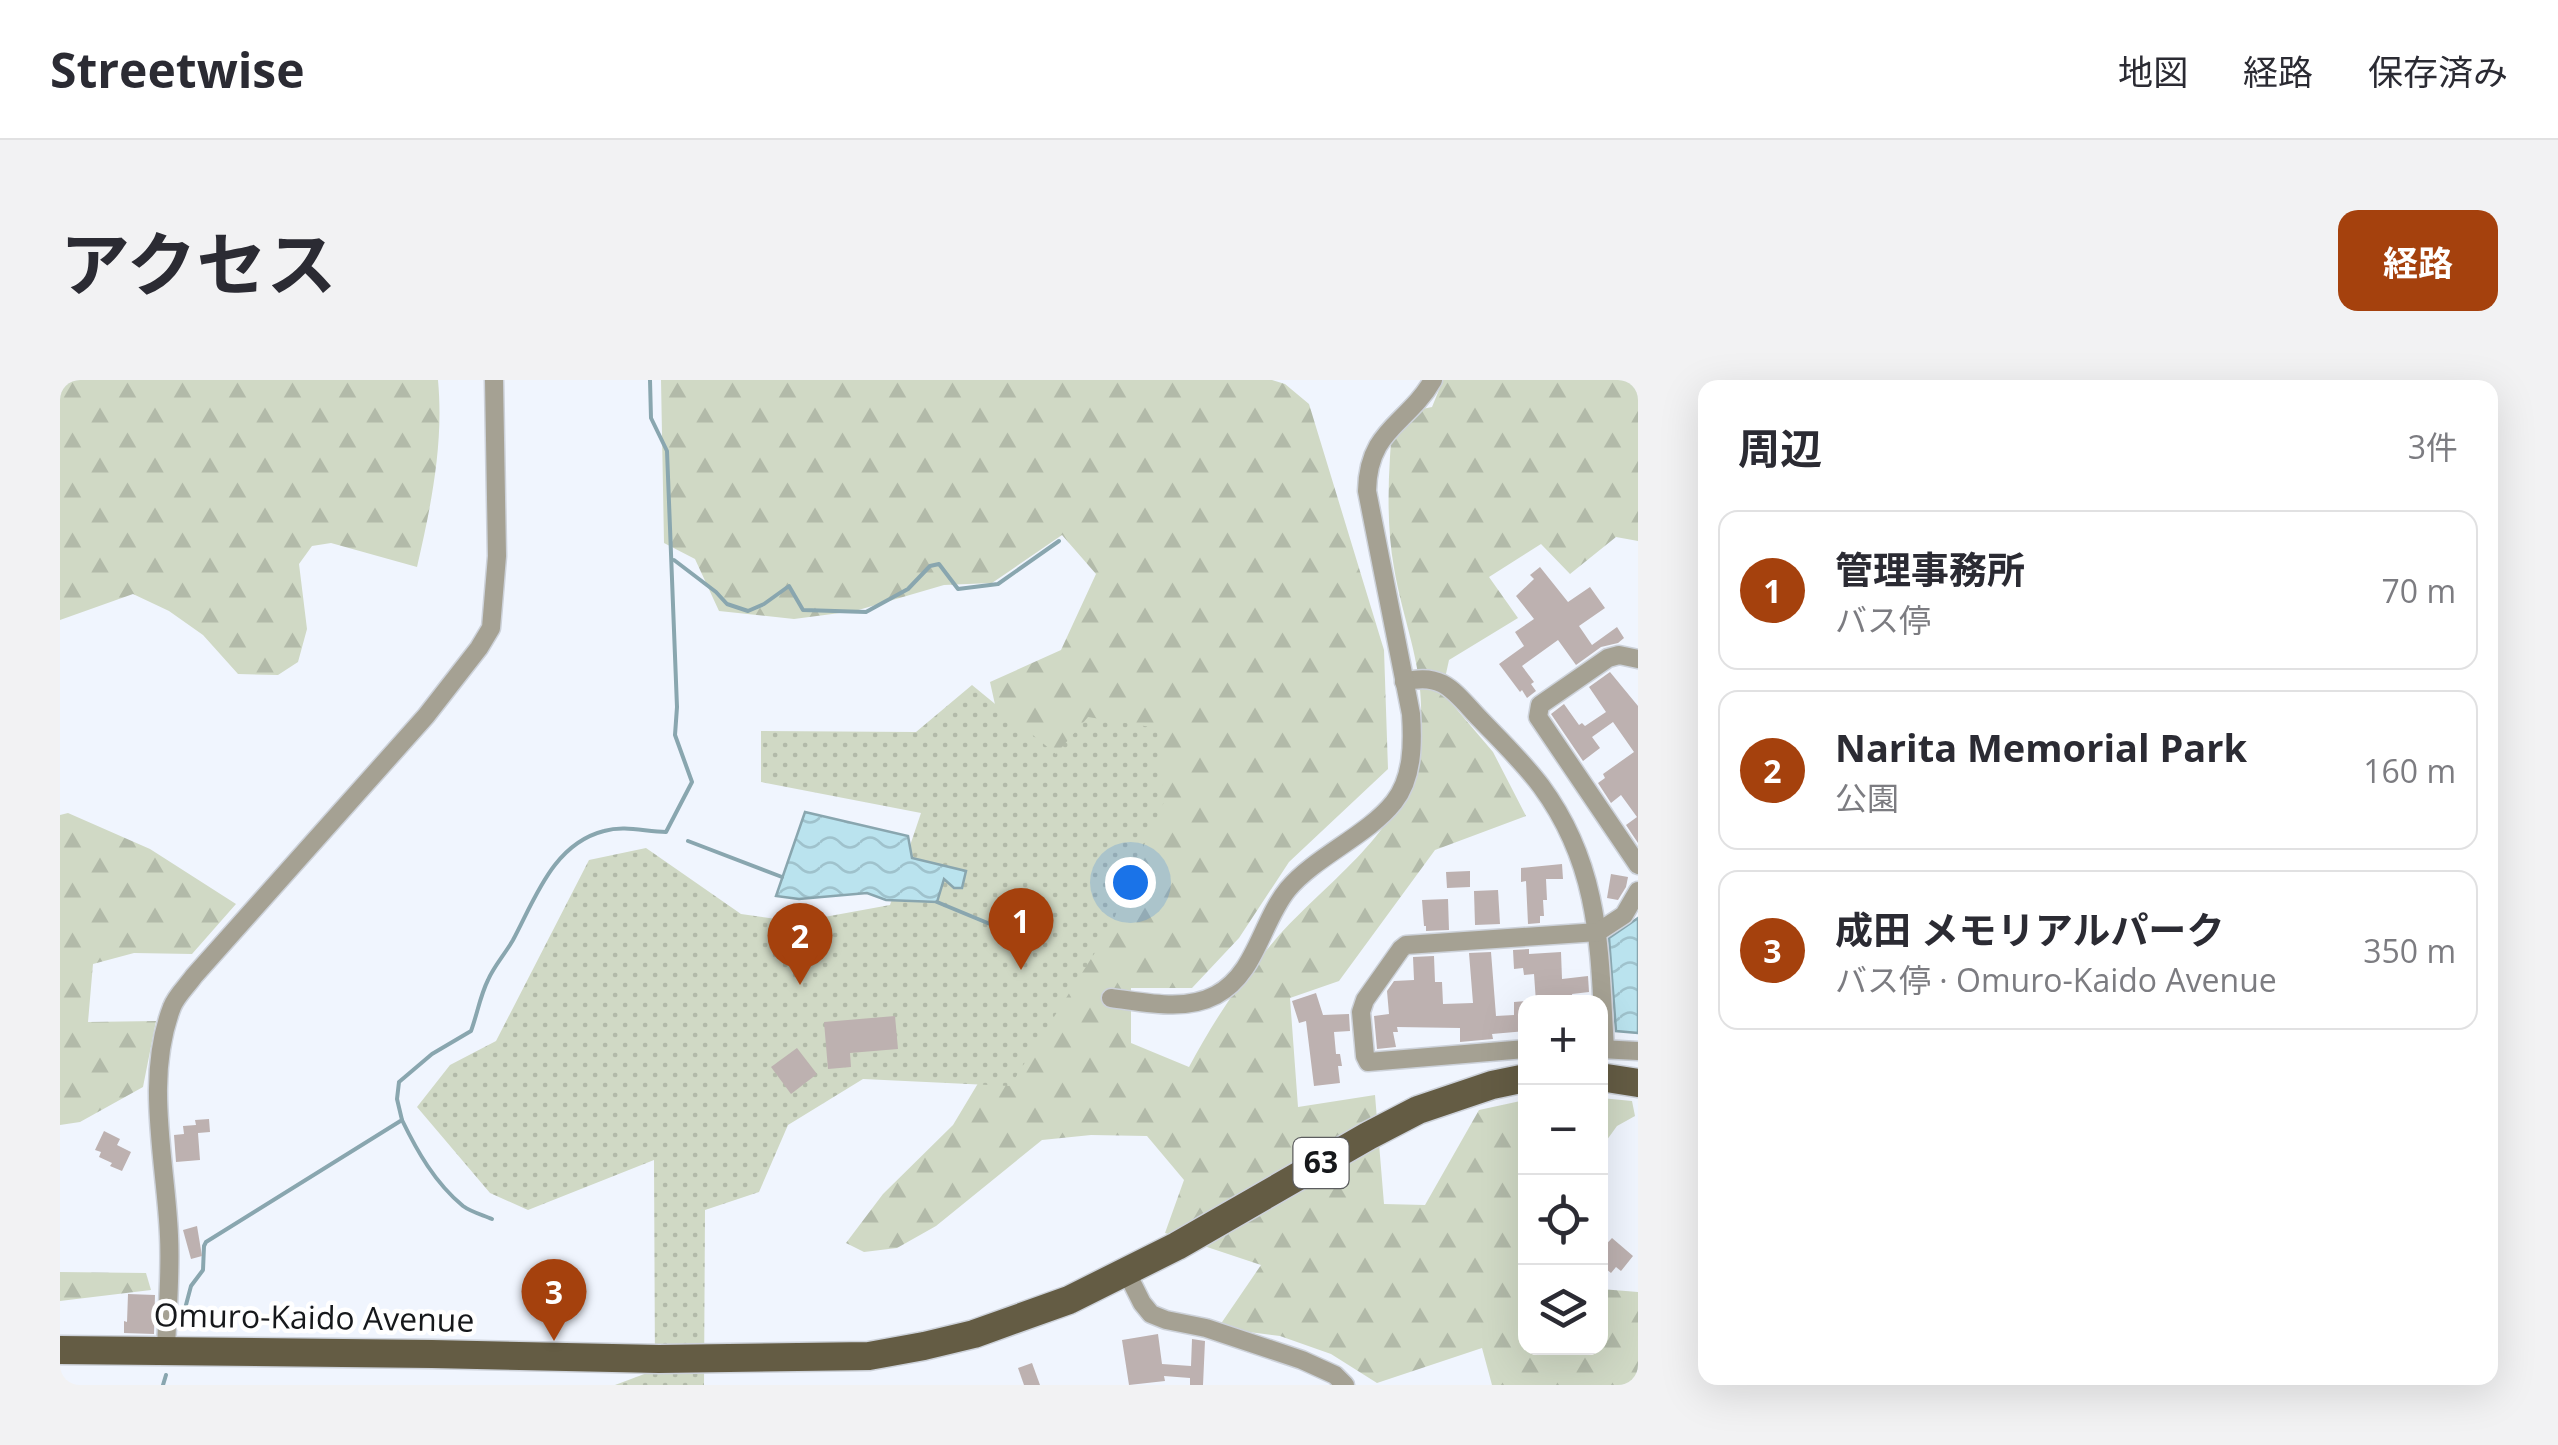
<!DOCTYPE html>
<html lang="ja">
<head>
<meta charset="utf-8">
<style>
  body { margin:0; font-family:"Open Sans","Noto Sans JP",sans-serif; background:#f2f2f3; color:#2b2b33 }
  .controls { position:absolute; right:30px; bottom:30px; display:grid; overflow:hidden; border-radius:20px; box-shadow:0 10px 40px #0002 }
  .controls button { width:90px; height:90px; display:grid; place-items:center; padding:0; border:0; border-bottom:2px solid #e1e1e2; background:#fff; color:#2b2b33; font:50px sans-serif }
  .you { position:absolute; left:1070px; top:502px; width:35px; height:35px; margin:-25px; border:8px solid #fff; border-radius:50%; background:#1a73e8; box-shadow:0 0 0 15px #1a73e833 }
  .badge { display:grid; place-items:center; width:65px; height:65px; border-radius:50%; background:#a5410d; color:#fff; font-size:32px; font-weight:700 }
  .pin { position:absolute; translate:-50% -82px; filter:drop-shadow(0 2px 5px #0008) }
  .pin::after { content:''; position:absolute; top:52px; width:35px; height:30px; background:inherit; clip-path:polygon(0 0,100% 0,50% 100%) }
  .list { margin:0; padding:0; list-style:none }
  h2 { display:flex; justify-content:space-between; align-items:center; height:130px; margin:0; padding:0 40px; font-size:42px }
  h2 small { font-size:32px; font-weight:400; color:#7c7c81 }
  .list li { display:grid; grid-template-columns:65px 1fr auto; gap:30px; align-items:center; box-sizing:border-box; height:160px; margin:0 20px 20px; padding:0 20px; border:2px solid #e1e1e2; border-radius:20px }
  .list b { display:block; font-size:38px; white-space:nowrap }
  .list p { margin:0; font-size:32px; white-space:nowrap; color:#7c7c81 }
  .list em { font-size:32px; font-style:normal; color:#7c7c81 }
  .icon { flex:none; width:55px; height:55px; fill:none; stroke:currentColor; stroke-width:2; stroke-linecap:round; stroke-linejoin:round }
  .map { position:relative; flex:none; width:1578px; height:1005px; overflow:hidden; border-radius:20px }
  header { display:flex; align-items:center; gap:60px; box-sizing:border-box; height:140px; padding:0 50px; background:#fff; border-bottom:2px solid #e1e1e2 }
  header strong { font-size:48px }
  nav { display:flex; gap:55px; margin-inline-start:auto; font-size:35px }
  .intro { display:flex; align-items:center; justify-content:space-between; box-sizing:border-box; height:240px; padding:0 60px }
  h1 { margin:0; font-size:70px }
  .button { padding:25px 45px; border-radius:20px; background:#a5410d; color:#fff; font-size:35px; font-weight:700 }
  main { display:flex; gap:60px; padding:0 60px }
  aside { flex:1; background:#fff; border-radius:20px; box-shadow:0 10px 40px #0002 }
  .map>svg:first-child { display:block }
  .forest { fill:url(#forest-firs) }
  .park { fill:url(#park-dots) }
  .water { fill:url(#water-waves); stroke:#89a6af; stroke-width:2.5 }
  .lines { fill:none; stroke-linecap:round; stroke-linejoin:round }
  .stream { stroke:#89a6af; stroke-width:4 }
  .building { fill:#bdb1b0 }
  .street-casing { stroke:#cdd2da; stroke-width:21 }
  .primary-casing { stroke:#cdd2da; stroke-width:31 }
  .street { stroke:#a5a193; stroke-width:18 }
  .primary { stroke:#645c44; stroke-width:28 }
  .labels { text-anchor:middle; stroke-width:9; stroke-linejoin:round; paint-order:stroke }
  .shield { fill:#fff; stroke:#5c5d5f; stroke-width:2.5 }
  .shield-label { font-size:30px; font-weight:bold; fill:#16181b }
  .street-label { font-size:32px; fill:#16181b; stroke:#fff }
</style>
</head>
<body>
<header>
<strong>Streetwise</strong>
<nav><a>地図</a><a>経路</a><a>保存済み</a></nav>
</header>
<div class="intro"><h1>アクセス</h1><a class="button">経路</a></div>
<main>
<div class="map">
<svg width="1578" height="1005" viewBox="0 0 1578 1005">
  <defs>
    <pattern id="forest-firs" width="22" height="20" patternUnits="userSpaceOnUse" patternTransform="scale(2.5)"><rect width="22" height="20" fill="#d0d9c5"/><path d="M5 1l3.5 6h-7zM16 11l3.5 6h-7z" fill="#b2baa9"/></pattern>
    <pattern id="park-dots" width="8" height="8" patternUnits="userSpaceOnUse" patternTransform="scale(2.5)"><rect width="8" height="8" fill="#d0d9c5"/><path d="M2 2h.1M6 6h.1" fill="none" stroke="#b2baa9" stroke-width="1.8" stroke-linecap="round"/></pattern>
    <pattern id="water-waves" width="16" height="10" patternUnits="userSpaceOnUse" patternTransform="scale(2.5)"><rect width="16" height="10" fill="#bae3ee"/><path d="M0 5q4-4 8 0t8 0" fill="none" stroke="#9fc2cc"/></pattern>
  </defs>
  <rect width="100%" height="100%" fill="#f0f5fe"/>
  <g class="forest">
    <path d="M0,0H378C384,64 371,126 357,187L271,163L252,166L239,184L247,249L238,282L218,295L178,294L143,255L109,231L73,214L0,240Z"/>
    <path d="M601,0H1212L1225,4L1249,24L1324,270L1328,389L1229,482L1179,558L1132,608H1071V663L1129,687C1153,642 1181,599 1215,560C1267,500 1345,453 1358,368C1370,298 1345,252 1334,188C1325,137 1329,86 1333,35L1372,27L1383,0H1578V161L1556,157L1510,194L1481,164L1429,197L1458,238L1389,280L1382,312L1433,372L1466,436L1375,470L1279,601L1230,618L1238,727L1315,715L1324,824L1365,825L1419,730L1465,720L1466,848L1463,857L1466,860V968H1540L1541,909L1578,912V1005H1432L1422,968L1317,1003L1271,974L1220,956L1158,948L1201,885L1105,853L1124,800L1087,756L1031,755L982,760L876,846L837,868L804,872L786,863L823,814L893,745L935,675L944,365L930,302L1001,270L1036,194L1002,155L932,203L884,205L795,231L734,239L659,231L635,179L604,163Z"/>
    <polygon points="8,433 90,469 176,524 132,574 74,573 33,584 28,642 96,641 83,707 20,742 0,745 0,435"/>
    <polygon points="1541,718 1572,721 1575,736 1557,746 1541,768"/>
    <polygon points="0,892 86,893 91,910 0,921"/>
  </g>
  <polygon class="park" points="912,305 996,374 1028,337 1097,348 1104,422 1079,476 1050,549 950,706 803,699 728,745 699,812 645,830 644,1005 555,1005 595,990 594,780 468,830 430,813 357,727 390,685 436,661 529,480 586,468 681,534 737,542 830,525 861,433 701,402 701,351 856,352"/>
  <g class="water">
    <polygon points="745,432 848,456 852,478 906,491 902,508 894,508 884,499 877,522 826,520 807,513 739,519 716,516"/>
    <polygon points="1578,538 1578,653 1556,651 1549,558"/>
  </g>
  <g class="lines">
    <g class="stream">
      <polyline points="614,180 656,212 667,224 688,231 704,224 729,206 743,230 806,232 848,209 870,186 879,184 898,209 938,204 999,161"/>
      <polyline points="628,461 722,497"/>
      <polyline points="877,522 930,544 964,541 987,548"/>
      <path d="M342,740C357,771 375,803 403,826C411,832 423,835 432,839"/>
      <path d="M122,940L131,906L143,890L144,866L146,862L342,740L337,719L339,702L372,674L411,651C417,635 420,616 428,600C434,586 445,574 453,560C475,519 493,464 544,451C565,445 586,452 606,452L632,402L615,355L617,327L607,71L591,38L590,0"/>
      <polyline points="103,1005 106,995"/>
    </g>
  </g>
  <g class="building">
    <polygon points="1480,187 1508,222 1530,207 1545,228 1519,246 1532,265 1557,247 1564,258 1558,263 1541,267 1516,285 1498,260 1462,286 1474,302 1471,304 1476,311 1467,318 1462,310 1460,312 1439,284 1464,266 1455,252 1474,239 1456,216 1474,199 1470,195"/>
    <polygon points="1550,292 1578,326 1578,463 1566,445 1577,437 1561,415 1551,423 1538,403 1545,398 1543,394 1574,372 1553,342 1532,357 1540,368 1523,381 1491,334 1504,324 1519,345 1522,343 1525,346 1546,332 1529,307"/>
    <polygon points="1502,484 1503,499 1486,499 1487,520 1483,520 1484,536 1480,536 1480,543 1468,544 1466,501 1461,502 1461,488"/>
    <polygon points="1410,491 1410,507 1387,508 1386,492"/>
    <polygon points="1551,494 1568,497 1566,507 1558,520 1547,518"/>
    <polygon points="1438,510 1440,544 1415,545 1414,511"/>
    <polygon points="1388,519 1389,550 1366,551 1366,546 1364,546 1362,520"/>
    <polygon points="1469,569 1469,574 1501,572 1502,599 1528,596 1529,612 1512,614 1513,622 1476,622 1474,594 1464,595 1463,588 1454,589 1453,570"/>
    <polygon points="1431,572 1436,636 1454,635 1454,622 1466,621 1466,651 1432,654 1433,659 1400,662 1400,648 1337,647 1338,652 1333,652 1336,667 1317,669 1314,636 1329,634 1327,611 1334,601 1354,600 1353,577 1374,576 1375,602 1382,602 1383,624 1413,623 1409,573"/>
    <polygon points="1256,613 1263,635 1289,634 1290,651 1274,652 1276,674 1280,674 1282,686 1278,686 1280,703 1254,706 1246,641 1239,643 1232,621"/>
    <polygon points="835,636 838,669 790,673 791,687 768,689 764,642"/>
    <polygon points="737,668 757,694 731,714 711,687"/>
    <polygon points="149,739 150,752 138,753 140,780 116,782 114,755 124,754 123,746 136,745 135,740"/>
    <polygon points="44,751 60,759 57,765 71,772 62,791 50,786 52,783 39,777 41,772 35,770"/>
    <polygon points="137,846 142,876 131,879 123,850"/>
    <polygon points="1552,858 1573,876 1561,891 1556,887 1551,893 1540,884 1545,878 1540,871"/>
    <polygon points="68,914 95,915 94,954 64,953 64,941 67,942"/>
    <polygon points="1098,954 1102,984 1131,986 1132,959 1145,961 1143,1005 1130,1005 1130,998 1104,996 1105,1001 1069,1005 1062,960"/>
    <polygon points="972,983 980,1005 964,1005 958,988"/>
  </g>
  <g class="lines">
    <defs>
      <g id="street">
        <polyline points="1578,279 1559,275 1548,278 1480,325 1478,337 1578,485"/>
        <path d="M1344,302C1383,291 1395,313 1420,339C1441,361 1463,382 1481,406C1542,489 1539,572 1545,669"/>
        <path d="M1051,618C1084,622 1124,632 1156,615C1196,594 1201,542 1228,509C1256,476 1308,455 1334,422C1353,398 1353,363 1351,334L1307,111C1308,49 1347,45 1373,0"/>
        <polyline points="1466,669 1308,682 1305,676 1301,632 1305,620 1341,569 1346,565 1538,552 1564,535 1578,511"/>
        <polyline points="1540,669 1578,671"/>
        <polyline points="1066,891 1082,923 1091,934 1106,940 1146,948 1242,980 1275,995 1285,1005"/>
        <path d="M106,971C107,933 111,894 109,856C106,782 84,699 112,627C116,616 127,606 134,596L366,336L419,268L431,248L437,176L434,0"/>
      </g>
      <g id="primary">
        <polyline points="1540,697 1578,703"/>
        <polyline points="0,970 372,974 599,979 809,976 864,966 914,954 1009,920 1117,866 1308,756 1358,730 1432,705 1466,698"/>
      </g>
    </defs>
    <use href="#street" class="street-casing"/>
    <use href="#primary" class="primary-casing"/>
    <use href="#street" class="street"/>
    <use href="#primary" class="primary"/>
  </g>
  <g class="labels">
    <rect class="shield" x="1233.5" y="758" width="55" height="50" rx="8"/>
    <g class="shield-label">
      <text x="1261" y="793">63</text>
    </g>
    <g class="street-label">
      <text transform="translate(254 938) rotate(1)" y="11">Omuro-Kaido Avenue</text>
    </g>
  </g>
</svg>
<div class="controls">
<button>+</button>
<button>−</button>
<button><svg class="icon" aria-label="locate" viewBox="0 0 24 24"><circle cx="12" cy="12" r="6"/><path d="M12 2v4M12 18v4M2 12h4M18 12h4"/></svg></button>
<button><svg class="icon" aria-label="layers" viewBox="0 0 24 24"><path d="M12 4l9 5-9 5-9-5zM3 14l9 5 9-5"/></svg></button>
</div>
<div class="you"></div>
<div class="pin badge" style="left:961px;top:590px">1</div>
<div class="pin badge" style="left:740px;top:605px">2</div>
<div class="pin badge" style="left:494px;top:961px">3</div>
</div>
<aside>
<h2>周辺<small>3件</small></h2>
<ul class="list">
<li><span class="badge">1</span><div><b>管理事務所</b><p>バス停</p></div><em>70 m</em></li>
<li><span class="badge">2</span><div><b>Narita Memorial Park</b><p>公園</p></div><em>160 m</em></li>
<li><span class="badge">3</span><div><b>成田 メモリアルパーク</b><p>バス停 · Omuro-Kaido Avenue</p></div><em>350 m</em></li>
</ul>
</aside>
</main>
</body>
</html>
